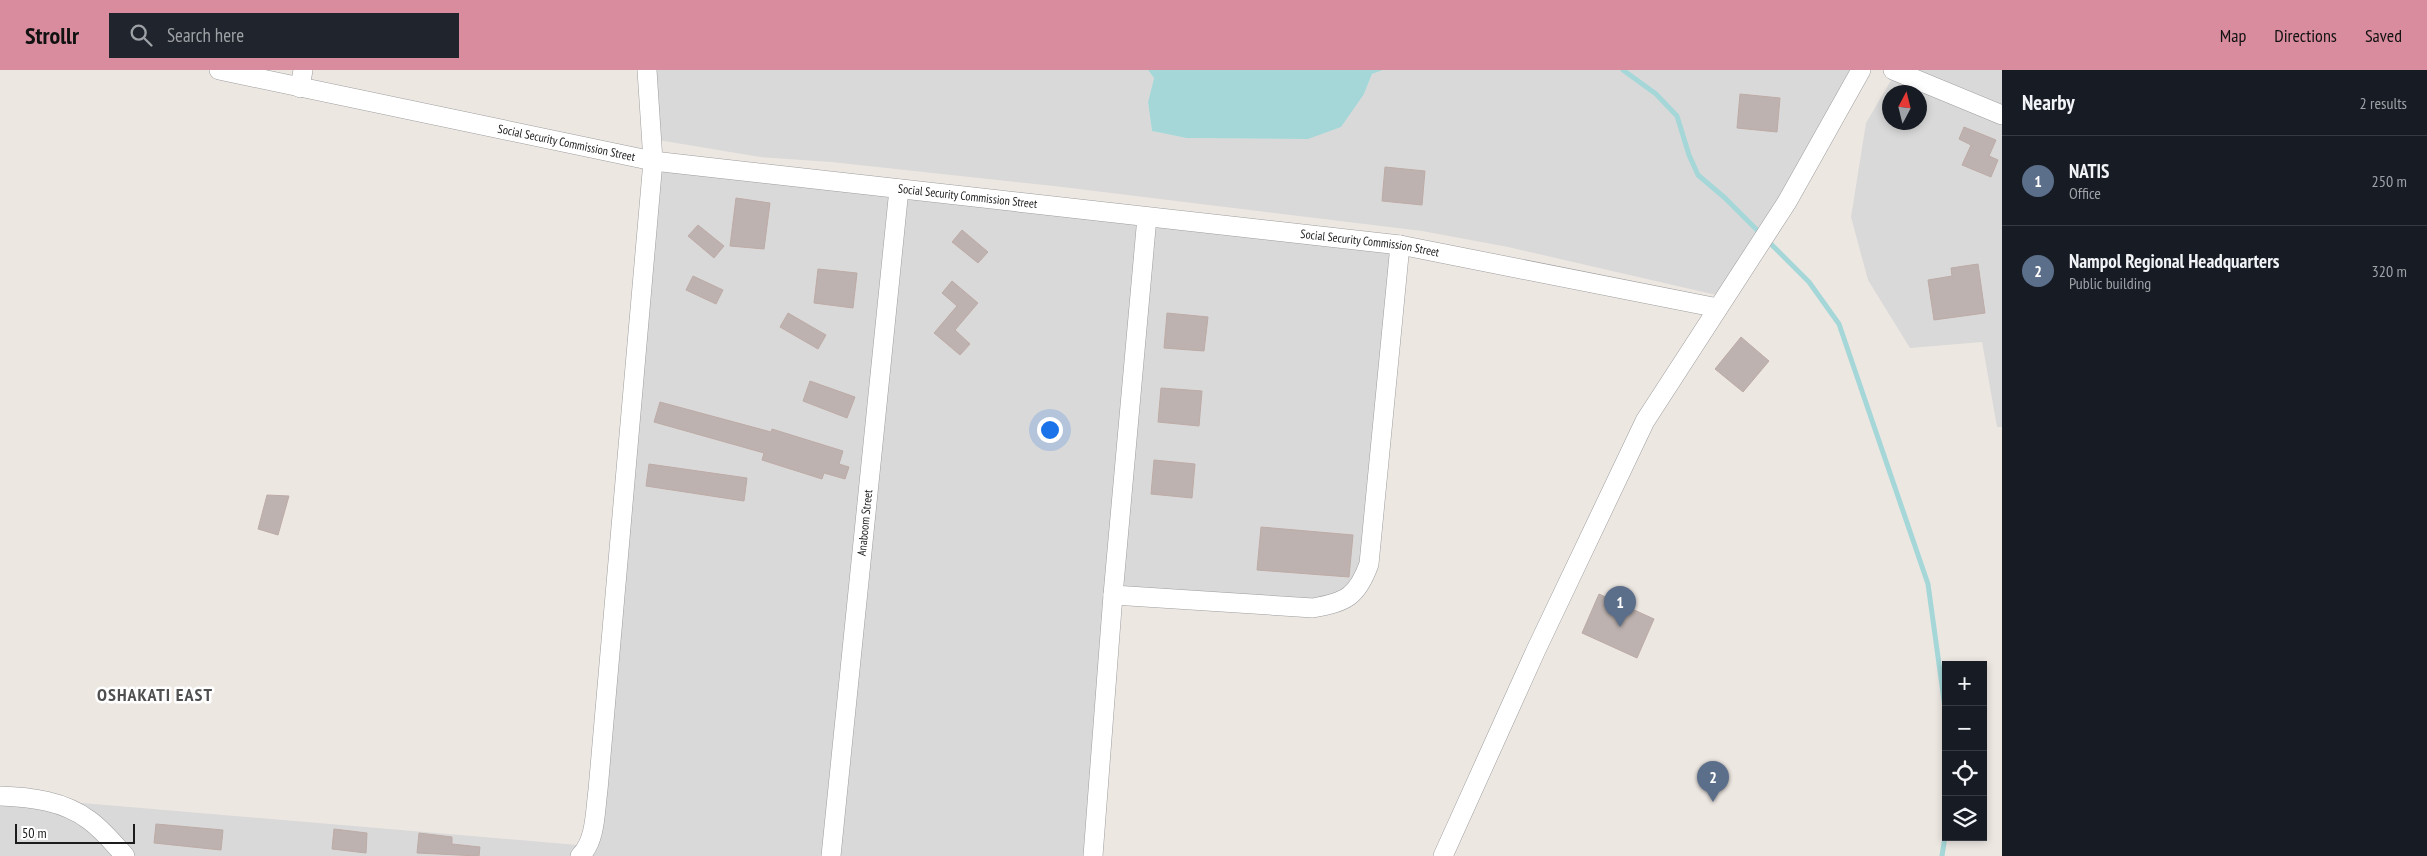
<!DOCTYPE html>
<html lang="en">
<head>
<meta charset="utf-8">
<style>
  body { margin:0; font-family:"PT Sans Narrow",sans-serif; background:#20242c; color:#f1f3f6 }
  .controls { position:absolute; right:15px; bottom:15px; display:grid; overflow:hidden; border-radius:0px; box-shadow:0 2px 8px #0003 }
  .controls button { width:45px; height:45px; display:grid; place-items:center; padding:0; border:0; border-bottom:1px solid #363941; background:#171b24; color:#f1f3f6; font:25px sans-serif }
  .compass { position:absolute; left:1882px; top:15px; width:45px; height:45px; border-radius:50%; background:#171b24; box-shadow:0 2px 8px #0003; rotate:7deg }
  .scale { position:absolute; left:15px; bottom:12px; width:120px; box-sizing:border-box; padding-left:5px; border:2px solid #1c1c1c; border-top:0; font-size:14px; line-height:18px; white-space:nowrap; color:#1c1c1c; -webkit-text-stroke:4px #fff; paint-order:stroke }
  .you { position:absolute; left:1049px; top:359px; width:18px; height:18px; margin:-12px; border:4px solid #fff; border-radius:50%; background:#1a73e8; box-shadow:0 0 0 8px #1a73e833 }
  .badge { display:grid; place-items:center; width:32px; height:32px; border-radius:50%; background:#d98c9e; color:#fff; font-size:16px; font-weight:700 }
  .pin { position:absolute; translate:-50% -41px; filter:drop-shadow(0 1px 2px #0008) }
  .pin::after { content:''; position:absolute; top:26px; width:18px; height:15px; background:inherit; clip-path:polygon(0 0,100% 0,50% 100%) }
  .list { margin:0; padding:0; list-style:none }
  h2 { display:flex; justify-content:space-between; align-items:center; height:65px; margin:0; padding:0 20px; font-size:21px }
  h2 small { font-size:16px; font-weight:400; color:#9ea1a6 }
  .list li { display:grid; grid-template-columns:32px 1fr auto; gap:15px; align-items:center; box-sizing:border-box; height:90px; padding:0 20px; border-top:1px solid #363941 }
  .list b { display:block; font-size:19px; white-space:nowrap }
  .list p { margin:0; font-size:16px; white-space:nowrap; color:#9ea1a6 }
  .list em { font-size:16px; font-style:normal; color:#9ea1a6 }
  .icon { flex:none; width:28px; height:28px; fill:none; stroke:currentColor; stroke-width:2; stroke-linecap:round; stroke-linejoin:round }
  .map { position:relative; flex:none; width:2002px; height:786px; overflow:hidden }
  header { display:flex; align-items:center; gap:30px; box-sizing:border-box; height:70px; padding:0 25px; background:#d98c9e; color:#111 }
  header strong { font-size:24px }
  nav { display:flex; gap:28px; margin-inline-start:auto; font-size:18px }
  .search { width:350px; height:45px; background:#20242c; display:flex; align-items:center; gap:12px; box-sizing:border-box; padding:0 18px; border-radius:0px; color:#9ea1a6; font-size:19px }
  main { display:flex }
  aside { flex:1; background:#171b24 }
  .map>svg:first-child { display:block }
  .residential { fill:#dad9d9; fill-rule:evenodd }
  .water { fill:#a5d7d8 }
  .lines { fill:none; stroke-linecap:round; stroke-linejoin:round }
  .stream { stroke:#a5d7d8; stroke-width:5 }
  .building { fill:#bdb2af; stroke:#bdaba6 }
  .minor-casing { stroke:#9d9d9d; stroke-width:20 }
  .minor { stroke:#fff; stroke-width:19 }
  .labels { text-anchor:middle; stroke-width:5; stroke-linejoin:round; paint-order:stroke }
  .street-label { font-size:12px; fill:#1c1c1c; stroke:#fff }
  .district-label { font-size:18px; font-weight:bold; letter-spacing:1px; fill:#4f4f4f; stroke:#fff }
</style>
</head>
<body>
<header>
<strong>Strollr</strong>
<div class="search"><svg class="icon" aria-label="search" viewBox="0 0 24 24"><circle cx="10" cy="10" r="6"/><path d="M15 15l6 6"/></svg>Search here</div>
<nav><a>Map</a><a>Directions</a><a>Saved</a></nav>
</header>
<main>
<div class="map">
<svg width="2002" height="786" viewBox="0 0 2002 786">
  <rect width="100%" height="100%" fill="#ede7e2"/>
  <g class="residential">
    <polygon points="647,0 1148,0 1154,8 1148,32 1152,61 1186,68 1308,69 1364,24 1372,4 1383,0 1861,0 1725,227 1508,177 1422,161 1054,116 831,92 760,87 652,69"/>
    <path d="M1897,0H2002V357H1997L1982,272L1910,278L1868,210L1851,147L1866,53ZM1890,22H1920V52H1890Z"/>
    <polygon points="653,91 1400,175 1369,494 1338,534 1114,525 1093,786 0,786 0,726 589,776"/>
  </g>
  <polygon class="water" points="1148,0 1383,0 1372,4 1364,24 1341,57 1308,69 1186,68 1152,61 1148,32 1154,8"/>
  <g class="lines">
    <g class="stream">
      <polyline points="1623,0 1656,24 1677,46 1689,85 1698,105 1725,128 1809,212 1839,254 1928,514 1946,645"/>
      <polyline points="1942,786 1946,760"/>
    </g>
  </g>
  <g class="building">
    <polygon points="1740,24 1780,28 1777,62 1737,58"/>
    <polygon points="1964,57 1996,70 1989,86 1998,90 1991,107 1962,95 1971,75 1959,69"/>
    <polygon points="1385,97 1425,101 1422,135 1382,131"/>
    <polygon points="736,128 770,133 764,179 730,176"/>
    <polygon points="698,155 724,176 714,188 688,166"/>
    <polygon points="962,160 988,182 978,193 952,172"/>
    <polygon points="1978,194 1985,243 1934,250 1928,210 1952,206 1951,198"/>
    <polygon points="818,199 857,203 853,238 814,233"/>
    <polygon points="693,206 723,220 716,234 686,220"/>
    <polygon points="952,211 978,233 955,260 970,274 960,285 934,263 957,236 942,223"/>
    <polygon points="788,243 826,265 818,279 780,257"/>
    <polygon points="1167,243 1208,247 1204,281 1164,278"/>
    <polygon points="1741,267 1769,291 1743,322 1715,299"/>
    <polygon points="810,311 855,327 847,348 803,331"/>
    <polygon points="1161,318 1202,321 1199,356 1158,352"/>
    <polygon points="660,332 771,362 772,359 843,381 839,394 849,397 845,409 824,403 822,409 762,390 764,383 654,352"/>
    <polygon points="1154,390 1195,394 1192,428 1151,424"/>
    <polygon points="649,394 747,408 744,431 646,416"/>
    <polygon points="267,425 289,426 278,465 258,459"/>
    <polygon points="1261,457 1353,465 1349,507 1257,500"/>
    <polygon points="1599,524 1654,549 1637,588 1582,563"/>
    <polygon points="156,754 223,760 221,780 154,773"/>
    <polygon points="334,759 367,763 366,783 332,779"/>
    <polygon points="419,763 452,767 452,774 480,777 479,786 417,783"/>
  </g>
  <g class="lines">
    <defs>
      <g id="minor">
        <path id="s1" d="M219,0L653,91L1400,175L1718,238"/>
        <polyline points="1893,0 2002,45"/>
        <polyline points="300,18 303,0"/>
        <path d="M1113,525L1313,538C1346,532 1357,527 1369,494L1400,175"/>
        <path d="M0,726C31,727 64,731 89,750C103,760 114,774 125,786"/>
        <path d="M580,786C596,771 595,741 598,720L653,91L647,0"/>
        <path id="s2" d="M831,786L899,119"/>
        <polyline points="1093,786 1113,525 1147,147"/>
        <polyline points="1443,786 1536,580 1645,351 1787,132 1861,0"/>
      </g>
    </defs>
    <use href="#minor" class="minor-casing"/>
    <use href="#minor" class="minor"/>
  </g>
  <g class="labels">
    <g class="street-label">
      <text dy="4" stroke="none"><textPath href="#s1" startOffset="355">Social Security Commission Street</textPath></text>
      <text dy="4" stroke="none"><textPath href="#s1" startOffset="760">Social Security Commission Street</textPath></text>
      <text dy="4" stroke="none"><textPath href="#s1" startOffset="1165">Social Security Commission Street</textPath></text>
      <text dy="4" stroke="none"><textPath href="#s2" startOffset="335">Anaboom Street</textPath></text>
    </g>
    <g class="district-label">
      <text x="155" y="631">OSHAKATI EAST</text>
    </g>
  </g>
</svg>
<div class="controls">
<button>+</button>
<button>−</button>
<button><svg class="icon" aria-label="locate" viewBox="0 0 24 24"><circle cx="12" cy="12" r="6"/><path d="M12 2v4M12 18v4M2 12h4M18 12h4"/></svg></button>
<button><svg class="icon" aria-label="layers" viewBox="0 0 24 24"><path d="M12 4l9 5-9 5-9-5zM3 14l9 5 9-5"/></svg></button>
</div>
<svg class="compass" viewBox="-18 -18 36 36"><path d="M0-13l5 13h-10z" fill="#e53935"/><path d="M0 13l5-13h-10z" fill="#9ea1a6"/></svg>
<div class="scale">50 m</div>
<div class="you"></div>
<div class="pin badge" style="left:1620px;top:557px;background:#5c6f8a">1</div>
<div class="pin badge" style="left:1713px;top:732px;background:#5c6f8a">2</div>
</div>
<aside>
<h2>Nearby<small>2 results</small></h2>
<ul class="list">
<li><span class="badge" style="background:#5c6f8a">1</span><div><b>NATIS</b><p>Office</p></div><em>250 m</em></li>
<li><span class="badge" style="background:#5c6f8a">2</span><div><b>Nampol Regional Headquarters</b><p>Public building</p></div><em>320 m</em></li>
</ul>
</aside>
</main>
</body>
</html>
